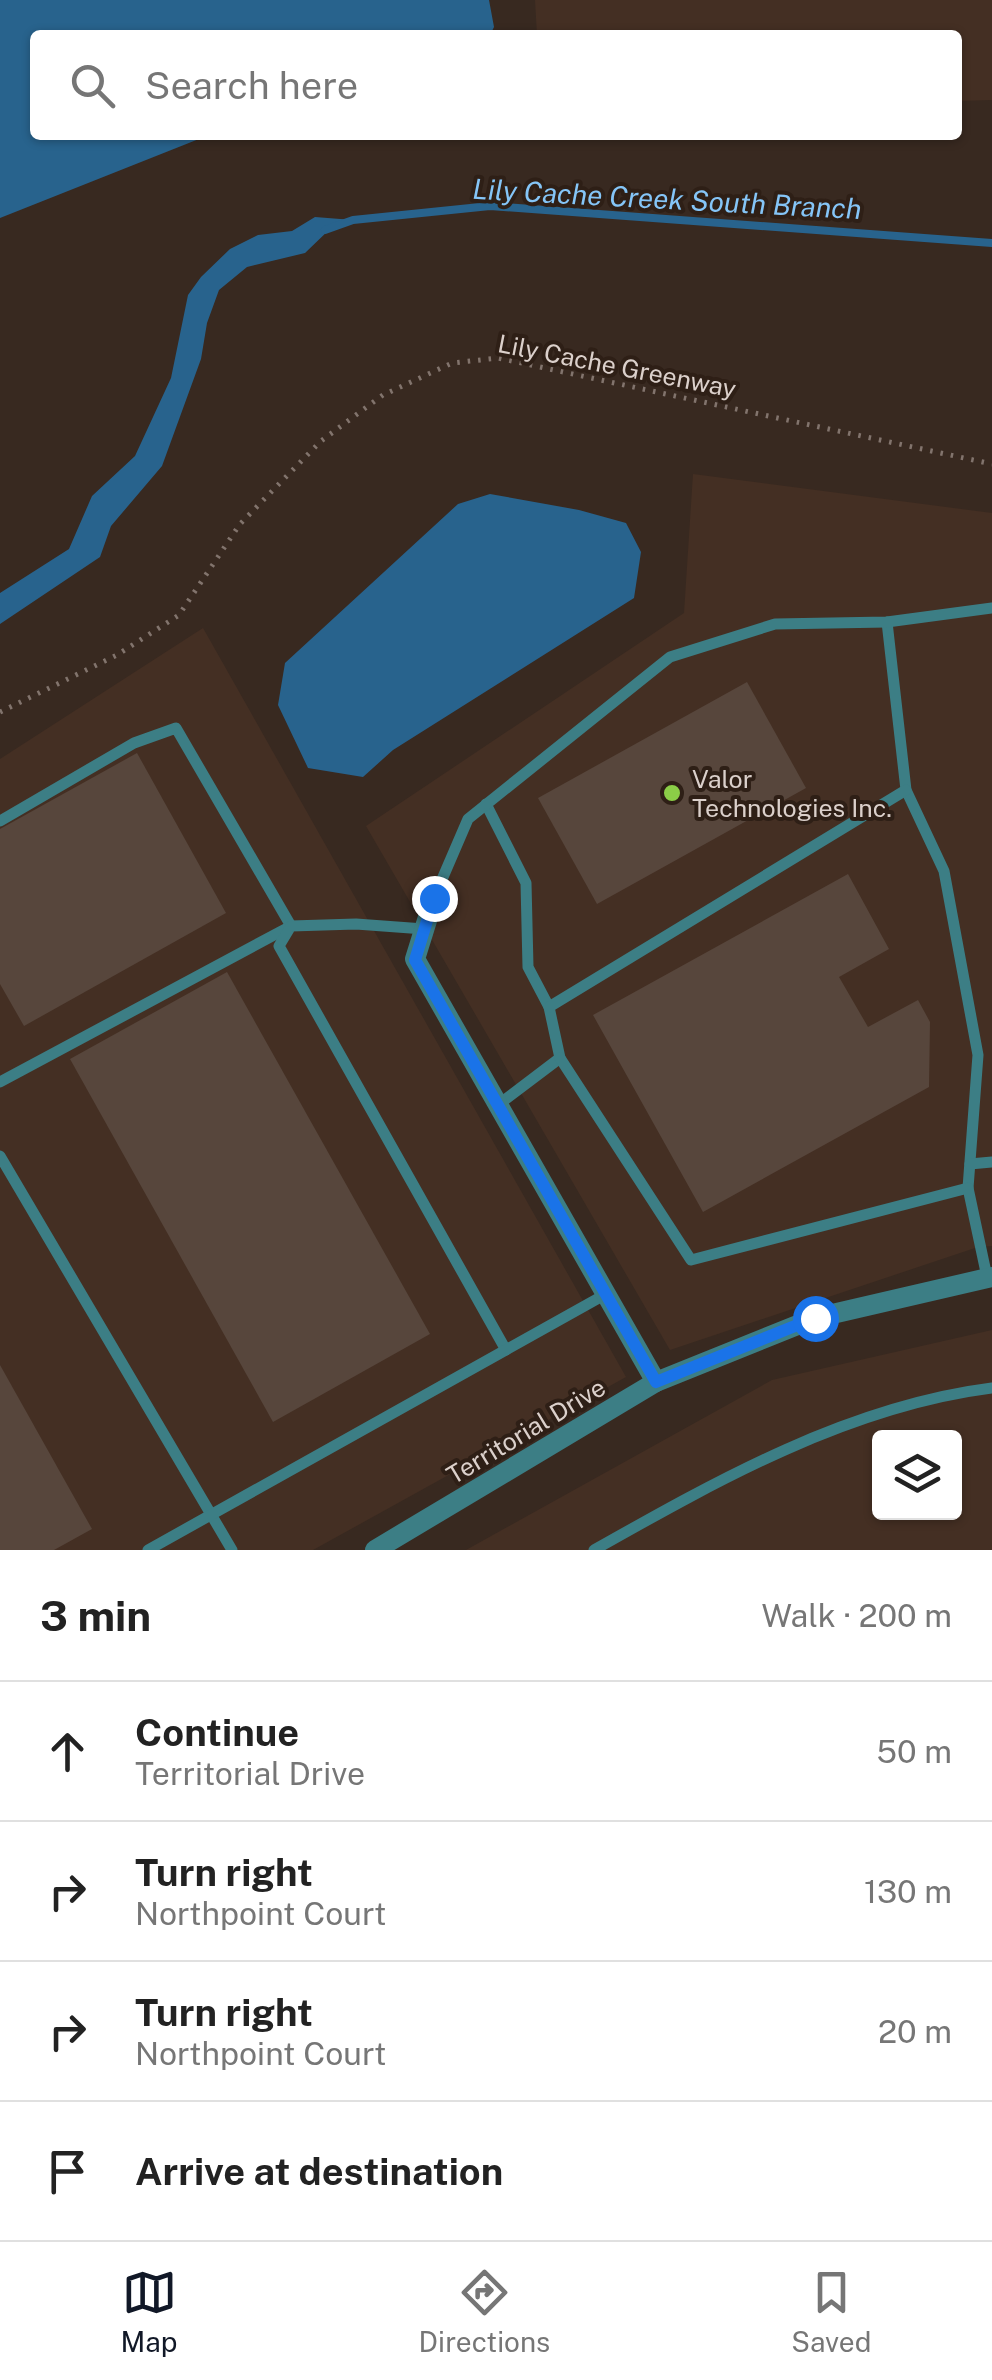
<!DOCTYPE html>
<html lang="en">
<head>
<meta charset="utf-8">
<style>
  body { margin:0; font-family:"Public Sans",sans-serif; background:#f6f6f6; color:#222 }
  .controls { position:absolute; right:30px; bottom:30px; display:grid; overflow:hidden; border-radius:10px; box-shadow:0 2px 8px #0004 }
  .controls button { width:90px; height:90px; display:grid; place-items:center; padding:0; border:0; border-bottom:2px solid #e0e0e0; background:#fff; color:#222; font:50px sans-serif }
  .stop { position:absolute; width:30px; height:30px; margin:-22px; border:8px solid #1a73e8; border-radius:50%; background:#fff }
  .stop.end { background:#1a73e8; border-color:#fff; box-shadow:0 2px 10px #0008 }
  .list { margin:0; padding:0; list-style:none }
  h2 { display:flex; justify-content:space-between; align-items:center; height:130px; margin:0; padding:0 40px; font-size:42px }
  h2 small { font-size:32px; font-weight:400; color:#767676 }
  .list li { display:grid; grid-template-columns:65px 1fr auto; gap:30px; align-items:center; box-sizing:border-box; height:140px; padding:0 40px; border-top:2px solid #e0e0e0 }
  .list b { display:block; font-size:38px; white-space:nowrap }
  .list p { margin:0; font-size:32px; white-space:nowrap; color:#767676 }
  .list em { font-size:32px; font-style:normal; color:#767676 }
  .icon { flex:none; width:55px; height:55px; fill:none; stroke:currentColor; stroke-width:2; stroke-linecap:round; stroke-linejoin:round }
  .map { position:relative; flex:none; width:992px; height:1550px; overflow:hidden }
  .search { position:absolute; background:#fff; box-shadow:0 2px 8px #0004; left:30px; right:30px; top:30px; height:110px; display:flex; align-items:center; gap:25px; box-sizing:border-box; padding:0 35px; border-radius:10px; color:#767676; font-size:38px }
  .sheet { height:690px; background:#fff }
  nav { display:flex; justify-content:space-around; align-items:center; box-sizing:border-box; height:140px; border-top:2px solid #e0e0e0; background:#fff; font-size:28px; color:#767676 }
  nav a { display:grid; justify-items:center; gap:5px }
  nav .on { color:#111827 }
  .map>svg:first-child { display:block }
  .built { fill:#442f23; fill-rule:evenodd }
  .water { fill:#28638d }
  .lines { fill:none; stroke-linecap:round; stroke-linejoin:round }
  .stream { stroke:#28638d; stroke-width:8 }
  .building { fill:#57463c }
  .path { stroke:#82746d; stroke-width:5; stroke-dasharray:2.5 8; stroke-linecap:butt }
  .lane { stroke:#3c7e85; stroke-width:11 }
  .street { stroke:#3c7e85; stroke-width:20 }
  .route { stroke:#1a73e8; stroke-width:12 }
  .poi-dot { fill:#8bce47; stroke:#2e1f16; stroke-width:4 }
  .labels { text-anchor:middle; stroke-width:8; stroke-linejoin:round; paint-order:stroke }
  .street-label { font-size:25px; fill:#dbd0cb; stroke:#2e1f16 }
  .poi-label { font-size:25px; fill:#dbd0cb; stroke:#2e1f16; text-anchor:start }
  .water-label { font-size:28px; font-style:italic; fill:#85c5f7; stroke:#2e1f16 }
</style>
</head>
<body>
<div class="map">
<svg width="992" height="1550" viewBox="0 0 992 1550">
  <rect width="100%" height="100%" fill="#382920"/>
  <g class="built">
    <polygon points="535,0 992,0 992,100 957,101 957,35 537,35"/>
    <polygon points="693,474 992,513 992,1246 978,1247 670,1350 366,826 684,613"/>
    <polygon points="203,628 626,1377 313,1550 0,1550 0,759"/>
    <path d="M992,1330V1550H466L772,1380ZM880,1438H954V1512H880Z"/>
  </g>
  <g class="water">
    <polygon points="0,0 489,0 494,27 490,35 35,35 35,135 209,135 0,218"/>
    <polygon points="315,217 353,220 331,228 305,253 247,267 219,290 207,323 201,359 162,466 111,526 100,557 0,624 0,593 69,549 92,496 135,456 171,378 188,295 201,277 230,249 258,235 292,231"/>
    <polygon points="490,494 579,510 626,523 641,552 634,598 393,750 363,777 308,768 278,705 285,663 458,504"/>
  </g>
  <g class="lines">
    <polyline class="stream" points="325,230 353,220 490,206 992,243"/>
  </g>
  <g class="building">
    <polygon points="747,682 806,788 597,904 538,798"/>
    <polygon points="137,753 226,913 24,1026 0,984 0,829"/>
    <polygon points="848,874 889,949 839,977 868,1027 918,1000 930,1022 929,1087 703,1212 593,1015"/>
    <polygon points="227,972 430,1334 273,1422 70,1059"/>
    <polygon points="0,1365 92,1529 54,1550 0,1550"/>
  </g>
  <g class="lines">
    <polyline class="path" points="0,712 117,655 179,615 240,524 321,441 383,395 452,363 498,358 992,464"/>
    <g class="lane">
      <polyline points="887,622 906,790 944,871 978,1055 968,1188"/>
      <polyline points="486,804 526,883 528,967 549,1007 560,1058 498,1105"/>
      <polyline points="0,821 134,743 176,728 291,926 0,1082"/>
      <polyline points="434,898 468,819 670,657 775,624 887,622 992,608"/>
      <polyline points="424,929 356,924 291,926 279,946 506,1350"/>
      <polyline points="549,1007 906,790"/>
      <polyline points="560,1058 691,1260 968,1188 987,1277"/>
      <polyline points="0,1156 232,1550"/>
      <polyline points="970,1164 992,1162"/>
      <polyline points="148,1550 606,1294"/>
      <path d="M594,1550C718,1480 849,1406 992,1388"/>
    </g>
    <g class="street">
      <polyline points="434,898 415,959 656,1382"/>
      <polyline points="375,1550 656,1382 815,1318 992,1277"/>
    </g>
  </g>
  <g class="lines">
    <polyline class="route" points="434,898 415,960 656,1382 815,1318"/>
  </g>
  <circle class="poi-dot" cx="672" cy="793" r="10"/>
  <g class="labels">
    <g class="street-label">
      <text transform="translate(617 366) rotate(11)" y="9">Lily Cache Greenway</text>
      <text transform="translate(526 1431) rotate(-31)" y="9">Territorial Drive</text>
    </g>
    <g class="poi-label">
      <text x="692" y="788">Valor<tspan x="692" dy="29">Technologies Inc.</tspan></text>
    </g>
    <g class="water-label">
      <text transform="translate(667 199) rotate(3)" y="10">Lily Cache Creek South Branch</text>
    </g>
  </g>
</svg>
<div class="controls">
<button><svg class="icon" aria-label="layers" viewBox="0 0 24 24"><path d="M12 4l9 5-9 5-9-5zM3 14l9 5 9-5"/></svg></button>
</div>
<div class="stop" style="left:815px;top:1318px"></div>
<div class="stop end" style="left:434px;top:898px"></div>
<div class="search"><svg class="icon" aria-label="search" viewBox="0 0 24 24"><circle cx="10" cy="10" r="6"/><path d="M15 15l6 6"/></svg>Search here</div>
</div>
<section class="sheet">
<h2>3 min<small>Walk · 200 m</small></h2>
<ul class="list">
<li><svg class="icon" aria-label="ahead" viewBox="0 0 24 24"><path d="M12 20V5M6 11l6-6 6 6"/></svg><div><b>Continue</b><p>Territorial Drive</p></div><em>50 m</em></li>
<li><svg class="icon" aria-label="right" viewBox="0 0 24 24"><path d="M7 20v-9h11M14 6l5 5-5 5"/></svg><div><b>Turn right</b><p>Northpoint Court</p></div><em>130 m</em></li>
<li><svg class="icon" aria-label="right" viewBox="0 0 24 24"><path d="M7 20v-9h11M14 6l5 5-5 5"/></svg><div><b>Turn right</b><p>Northpoint Court</p></div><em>20 m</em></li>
<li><svg class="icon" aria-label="arrive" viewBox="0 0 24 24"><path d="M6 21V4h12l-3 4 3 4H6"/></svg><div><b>Arrive at destination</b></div></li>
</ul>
</section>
<nav>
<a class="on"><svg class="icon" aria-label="map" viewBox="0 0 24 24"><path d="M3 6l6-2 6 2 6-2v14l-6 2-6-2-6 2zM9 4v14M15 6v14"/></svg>Map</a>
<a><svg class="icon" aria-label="directions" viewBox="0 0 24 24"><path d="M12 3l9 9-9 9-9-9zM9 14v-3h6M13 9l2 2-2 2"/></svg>Directions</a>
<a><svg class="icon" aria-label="saved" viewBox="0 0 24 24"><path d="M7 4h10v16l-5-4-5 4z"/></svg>Saved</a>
</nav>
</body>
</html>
